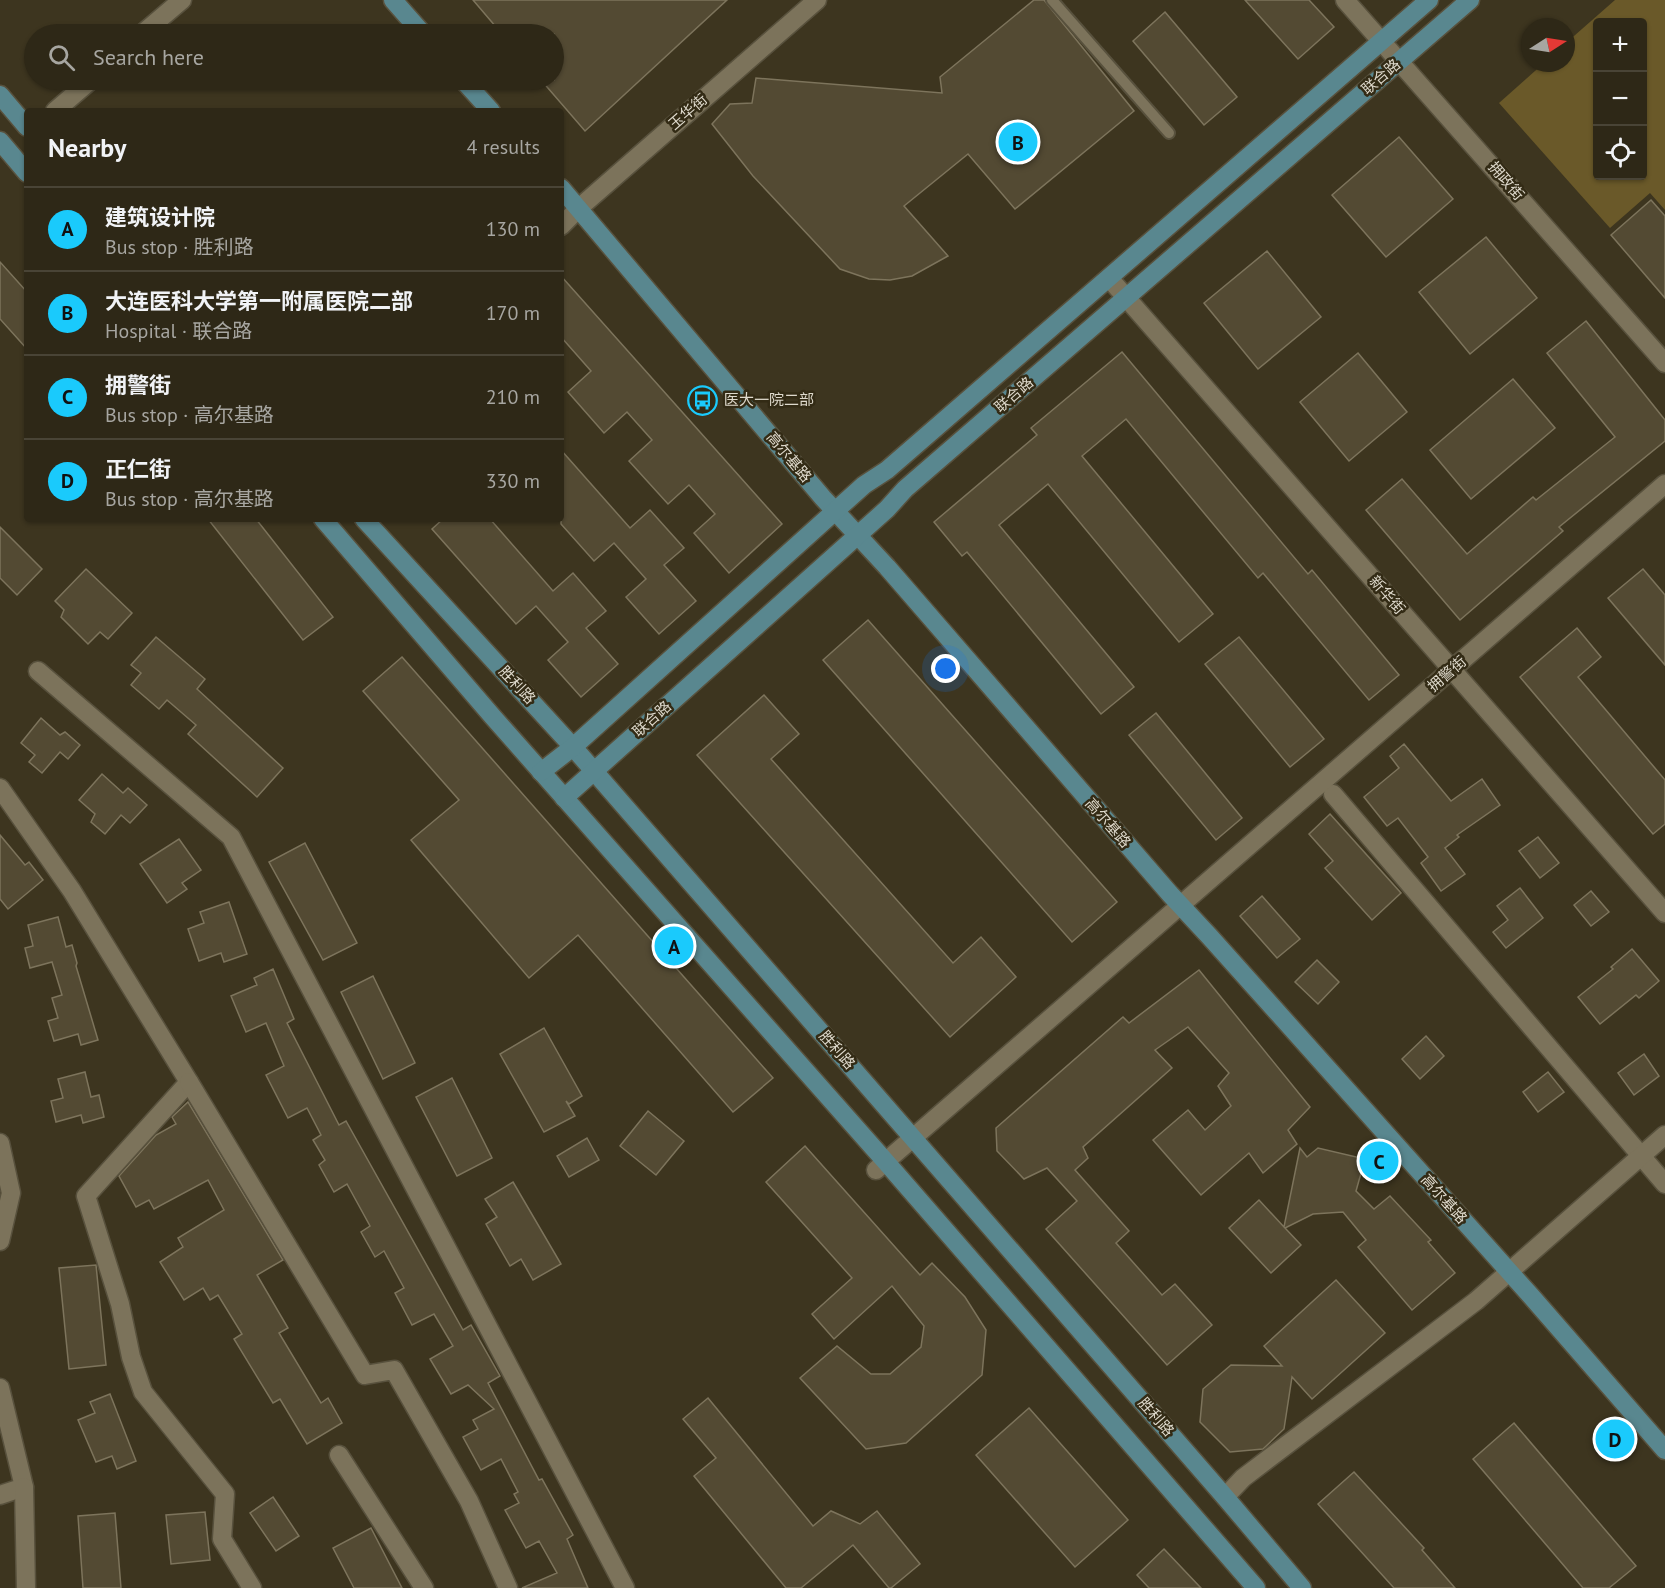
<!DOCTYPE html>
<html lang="en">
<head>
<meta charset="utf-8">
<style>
  body { margin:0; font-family:"PT Sans","Noto Sans SC",sans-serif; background:#363020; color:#f1f3f6 }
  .controls { position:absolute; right:18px; top:18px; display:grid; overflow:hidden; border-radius:6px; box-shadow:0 2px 4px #0004 }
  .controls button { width:54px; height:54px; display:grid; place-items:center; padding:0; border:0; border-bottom:2px solid #494436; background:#2e2817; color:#f1f3f6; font:30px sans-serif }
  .compass { position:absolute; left:1521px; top:18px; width:54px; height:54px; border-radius:50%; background:#2e2817; box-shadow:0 2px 4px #0004; rotate:78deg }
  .you { position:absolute; left:946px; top:669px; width:21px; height:21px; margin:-15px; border:4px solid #fff; border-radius:50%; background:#1a73e8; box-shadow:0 0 0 9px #1a73e833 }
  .badge { display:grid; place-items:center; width:39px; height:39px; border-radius:50%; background:#1acafc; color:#111; font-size:20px; font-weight:700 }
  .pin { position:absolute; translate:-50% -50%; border:3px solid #fff; box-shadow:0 2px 6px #0006 }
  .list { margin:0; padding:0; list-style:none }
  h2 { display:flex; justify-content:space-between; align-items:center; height:78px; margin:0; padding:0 24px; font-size:26px }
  h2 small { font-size:20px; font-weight:400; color:#a7a6a1 }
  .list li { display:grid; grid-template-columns:39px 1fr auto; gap:18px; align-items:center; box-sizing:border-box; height:84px; padding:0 24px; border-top:2px solid #494436 }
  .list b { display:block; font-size:22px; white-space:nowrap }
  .list p { margin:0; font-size:20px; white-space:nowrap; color:#a7a6a1 }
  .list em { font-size:20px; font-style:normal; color:#a7a6a1 }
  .icon { flex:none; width:33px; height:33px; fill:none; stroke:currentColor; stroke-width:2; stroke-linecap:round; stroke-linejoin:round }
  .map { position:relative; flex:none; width:1665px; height:1588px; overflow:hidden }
  .search { position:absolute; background:#2e2817; box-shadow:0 2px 4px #0004; left:24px; top:24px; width:540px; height:66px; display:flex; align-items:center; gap:15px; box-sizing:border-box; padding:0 21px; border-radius:33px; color:#a7a6a1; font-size:22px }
  .panel { position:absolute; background:#2e2817; box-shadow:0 2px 4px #0004; left:24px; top:108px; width:540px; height:414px; border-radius:6px }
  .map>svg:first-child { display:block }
  .green { fill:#6a5929; fill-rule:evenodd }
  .building { fill:#534a33; stroke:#7d745c; stroke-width:1.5 }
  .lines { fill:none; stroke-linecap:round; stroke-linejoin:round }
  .service-casing { stroke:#58513d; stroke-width:14 }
  .minor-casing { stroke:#58513d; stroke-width:21 }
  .tertiary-casing { stroke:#58513d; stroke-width:21 }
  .primary-casing { stroke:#58513d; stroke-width:21 }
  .service { stroke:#7c735b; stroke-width:10 }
  .minor { stroke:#7c735b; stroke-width:18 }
  .tertiary { stroke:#7c735b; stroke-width:18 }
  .primary { stroke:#59878f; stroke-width:18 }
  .labels { text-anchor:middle; stroke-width:5; stroke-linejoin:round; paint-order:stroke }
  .street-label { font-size:15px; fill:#ded9cc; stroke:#332b15 }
  .poi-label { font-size:15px; fill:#ded9cc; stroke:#332b15; text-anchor:start }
</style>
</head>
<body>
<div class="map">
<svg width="1665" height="1588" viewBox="0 0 1665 1588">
  <rect width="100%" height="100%" fill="#3d351f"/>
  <path class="green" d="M1615,0H1665V210L1650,193L1610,228L1499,103L1544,63H1566V43ZM1598,22H1642V176H1598Z"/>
  <g class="building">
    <polygon points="473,0 727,0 585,131 541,80 554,80 554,34 502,34"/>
    <polygon points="1034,0 1044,0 1134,111 1015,209 968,154 904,206 948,256 912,276 890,280 869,279 840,269 753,176 712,124 730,104 752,103 756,78 942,93 940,77"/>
    <polygon points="1245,0 1309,0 1334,27 1298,59"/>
    <polygon points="1165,12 1237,97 1204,125 1133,41"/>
    <polygon points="1399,137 1453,199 1386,257 1332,195"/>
    <polygon points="1651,200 1665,216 1665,298 1611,235"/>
    <polygon points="1486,237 1537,298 1470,354 1419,292"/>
    <polygon points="1267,251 1321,317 1258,369 1204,303"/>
    <polygon points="0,262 27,292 27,349 0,319"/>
    <polygon points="561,276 782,524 729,573 694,533 715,514 689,485 668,504 629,461 652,440 627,412 604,433 568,392 591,371 561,337"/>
    <polygon points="1586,321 1665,420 1665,441 1559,527 1563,531 1460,620 1366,510 1402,479 1467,554 1533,497 1536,500 1615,437 1547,353"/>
    <polygon points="1122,352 1308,574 1312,570 1399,675 1369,700 1263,573 1258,578 1126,419 1082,456 1213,614 1179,642 1048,484 999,525 1134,687 1101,714 967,552 962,556 934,522 1037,435 1031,428"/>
    <polygon points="1358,353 1407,412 1349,461 1300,402"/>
    <polygon points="1513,379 1555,428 1471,499 1430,450"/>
    <polygon points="561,450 630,528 650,510 684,548 664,565 696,601 659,634 626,597 646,579 614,543 594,561 561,524"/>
    <polygon points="208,519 256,519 333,617 303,640"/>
    <polygon points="443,519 490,519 553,591 573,573 606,611 586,628 618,664 581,697 548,660 568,642 536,606 516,624 432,529"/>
    <polygon points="0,527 42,569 17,595 0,578"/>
    <polygon points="86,569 132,613 108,639 100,632 88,644 61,617 64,610 55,601"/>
    <polygon points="1643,569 1665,595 1665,665 1608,598"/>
    <polygon points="868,620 1117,902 1072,942 823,660"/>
    <polygon points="1577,628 1601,657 1578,677 1665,780 1665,824 1653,834 1520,677"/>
    <polygon points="156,637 205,679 197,689 283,768 257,797 188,734 196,725 167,700 159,709 131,685 141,673 131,665"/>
    <polygon points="1239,637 1324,739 1290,767 1205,664"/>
    <polygon points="402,657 773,1078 733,1112 578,935 529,978 411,840 459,800 363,691"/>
    <polygon points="764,695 799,734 771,759 953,963 981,937 1016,977 950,1037 697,755"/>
    <polygon points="1156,713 1242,818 1216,840 1129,735"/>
    <polygon points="41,718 60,735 65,732 80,745 68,759 60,752 42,773 29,762 35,755 21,743"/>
    <polygon points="1404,744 1451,801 1482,779 1500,805 1457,835 1459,837 1445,848 1465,874 1441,891 1421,863 1428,857 1398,818 1387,826 1364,797 1399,768 1390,756"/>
    <polygon points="102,774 123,793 128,788 147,805 130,823 121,815 105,834 91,822 95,814 79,800"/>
    <polygon points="1330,814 1401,893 1372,920 1325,868 1333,861 1309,834"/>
    <polygon points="0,835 25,865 29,862 43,880 8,909 0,899"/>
    <polygon points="1538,837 1559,863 1540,878 1519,851"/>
    <polygon points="179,839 201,870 182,883 187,889 167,903 140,864"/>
    <polygon points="305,843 357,943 323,960 269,862"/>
    <polygon points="1520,888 1543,918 1506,948 1493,932 1508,920 1497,906"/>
    <polygon points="1591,891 1609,912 1591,926 1574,905"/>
    <polygon points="1262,896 1300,939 1277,958 1240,916"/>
    <polygon points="229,902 247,954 224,962 221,953 199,961 188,929 204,923 200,912"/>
    <polygon points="58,917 66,947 72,945 77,963 76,966 98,1040 81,1045 78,1034 54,1041 48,1021 58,1018 52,998 62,995 52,962 30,968 25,948 33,946 28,925"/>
    <polygon points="1632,949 1659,981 1639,998 1636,995 1600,1024 1578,997 1613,969 1611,967"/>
    <polygon points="1317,960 1339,982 1318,1004 1295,982"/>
    <polygon points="273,969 294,1019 287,1023 339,1125 346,1121 463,1330 471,1325 500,1376 488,1383 539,1480 542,1479 573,1535 567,1539 588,1588 522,1588 557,1573 539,1541 526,1548 505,1510 519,1503 514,1494 518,1492 501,1459 481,1470 463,1437 478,1429 473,1420 494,1409 468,1385 451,1394 430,1359 453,1346 434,1314 412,1325 395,1293 404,1288 384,1251 375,1257 361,1232 370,1226 347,1184 334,1192 319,1165 325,1160 313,1140 321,1135 307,1108 288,1118 266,1075 284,1066 266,1023 246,1032 231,996 257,985 254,978"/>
    <polygon points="1199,970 1310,1107 1288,1130 1297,1144 1263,1173 1249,1153 1201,1195 1153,1140 1188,1110 1205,1130 1231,1106 1218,1086 1229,1073 1188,1027 1155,1050 1172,1068 1083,1147 1088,1158 1075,1170 1129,1231 1116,1243 1162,1295 1175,1284 1212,1325 1167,1365 1046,1229 1077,1201 1047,1168 1024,1179 997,1151 996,1128 1123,1017 1129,1023"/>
    <polygon points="373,976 415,1063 383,1079 341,992"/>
    <polygon points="544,1028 582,1096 569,1104 566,1101 575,1116 544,1132 500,1054"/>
    <polygon points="1426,1036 1444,1056 1420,1079 1402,1059"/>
    <polygon points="1644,1054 1659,1076 1634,1095 1618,1073"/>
    <polygon points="85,1072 91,1097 99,1095 104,1117 83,1123 81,1115 56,1122 51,1101 63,1098 58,1079"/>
    <polygon points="1548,1072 1564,1092 1538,1112 1523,1092"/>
    <polygon points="452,1078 492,1158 457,1176 416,1097"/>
    <polygon points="188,1102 283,1260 257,1275 288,1328 279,1333 321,1403 328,1398 342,1423 307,1444 280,1399 273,1403 234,1339 242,1334 218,1295 210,1300 203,1288 184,1300 160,1262 183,1247 178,1238 224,1210 208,1180 154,1209 149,1200 136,1207 119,1176 156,1135 176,1124 172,1117"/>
    <polygon points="648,1111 684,1141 656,1175 620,1146"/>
    <polygon points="587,1138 599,1160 569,1177 557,1156"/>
    <polygon points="805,1146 920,1275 932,1263 965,1297 986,1330 982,1375 906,1443 866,1449 800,1378 837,1346 871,1374 890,1374 921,1347 924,1326 892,1286 834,1339 812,1314 852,1278 766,1182"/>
    <polygon points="1300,1148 1307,1157 1318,1148 1365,1159 1356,1191 1374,1209 1390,1196 1431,1240 1428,1242 1455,1273 1412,1310 1358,1247 1366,1240 1343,1212 1313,1214 1285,1228 1301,1245 1271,1273 1229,1228 1259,1200 1284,1227"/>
    <polygon points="513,1182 561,1264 533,1280 521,1259 510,1266 486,1224 497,1217 485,1199"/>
    <polygon points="96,1265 106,1365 69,1369 59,1268"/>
    <polygon points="1336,1280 1385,1333 1312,1399 1292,1377 1284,1429 1263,1449 1230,1452 1200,1422 1203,1389 1231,1365 1282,1366 1264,1346"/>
    <polygon points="110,1394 136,1461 117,1469 112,1456 96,1462 78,1420 95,1413 90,1402"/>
    <polygon points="708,1398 813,1526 831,1511 860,1524 877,1511 920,1564 891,1588 889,1588 853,1545 801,1588 786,1588 694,1476 716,1458 683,1419"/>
    <polygon points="1029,1408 1128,1520 1075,1567 976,1455"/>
    <polygon points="1514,1423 1636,1566 1609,1588 1583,1588 1473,1459"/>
    <polygon points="1354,1472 1424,1548 1422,1550 1455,1588 1394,1588 1318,1504"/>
    <polygon points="273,1497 299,1536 276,1551 250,1513"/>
    <polygon points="205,1512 210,1560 171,1564 166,1515"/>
    <polygon points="115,1513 121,1588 83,1588 78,1516"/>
    <polygon points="371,1528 402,1588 354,1588 333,1548"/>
    <polygon points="1164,1549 1201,1588 1149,1588 1137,1575"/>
  </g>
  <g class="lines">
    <defs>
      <polyline id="service" points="1052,0 1169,133"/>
      <g id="minor">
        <polyline points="1345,0 1665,363"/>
        <polyline points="561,226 579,208 817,0"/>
        <polyline points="1109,278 1665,913"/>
        <polyline points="38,671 231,837 625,1588"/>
        <polyline points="0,788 72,891 189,1082 86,1196 120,1304 131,1357 143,1392 225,1494 222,1539 252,1588"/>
        <polyline points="1333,794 1665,1184"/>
        <polyline points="189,1082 365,1375 394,1370 469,1501 508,1588"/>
        <polyline points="0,1143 11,1193 0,1241"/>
        <polyline points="876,1170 1665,484"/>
        <polyline points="0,1388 24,1487 0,1495"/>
        <polyline points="339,1455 424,1588"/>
        <polyline points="24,1487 26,1588"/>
        <polyline points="1225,1497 1243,1478 1476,1301 1665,1135"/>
      </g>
      <g id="tertiary">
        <polyline points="142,34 182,0"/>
        <polyline points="55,111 91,80"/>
      </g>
      <g id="primary">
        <polyline points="393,0 423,34"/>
        <polyline points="463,80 491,111"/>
        <polyline points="0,95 27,127"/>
        <polyline points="0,141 27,173"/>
        <polyline points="561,188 823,498 887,567 1170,894 1210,937 1531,1296 1665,1450"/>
        <polyline points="323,519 493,717 886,1162 1256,1588"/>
        <polyline points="364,519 573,747 1225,1497 1302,1588"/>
        <polyline points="541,772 573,747 864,485 887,470 1429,0"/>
        <polyline points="564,798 887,509 905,489 1470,0"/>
      </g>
    </defs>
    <use href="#service" class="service-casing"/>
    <use href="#minor" class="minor-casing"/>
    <use href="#tertiary" class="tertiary-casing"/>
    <use href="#primary" class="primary-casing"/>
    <use href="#service" class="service"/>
    <use href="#minor" class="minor"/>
    <use href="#tertiary" class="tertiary"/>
    <use href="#primary" class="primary"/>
  </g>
  <defs>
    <symbol id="bus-ring" viewBox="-11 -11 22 22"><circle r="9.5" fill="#332b15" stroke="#1acafc" stroke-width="1.5"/><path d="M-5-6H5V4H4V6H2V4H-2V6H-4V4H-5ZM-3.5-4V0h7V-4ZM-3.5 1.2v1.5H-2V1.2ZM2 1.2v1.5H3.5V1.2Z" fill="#1acafc"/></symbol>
  </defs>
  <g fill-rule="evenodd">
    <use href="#bus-ring" x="686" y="384" width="33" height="33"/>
  </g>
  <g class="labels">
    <g class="street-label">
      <text transform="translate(1381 77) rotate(-41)" y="5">联合路</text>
      <text transform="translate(688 112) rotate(-41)" y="5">玉华街</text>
      <text transform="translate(1506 181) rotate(49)" y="5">拥政街</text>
      <text transform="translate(1014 395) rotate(-41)" y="5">联合路</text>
      <text transform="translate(789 457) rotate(50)" y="5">高尔基路</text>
      <text transform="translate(1387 595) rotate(49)" y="5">新华街</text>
      <text transform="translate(1447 674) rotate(-41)" y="5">拥警街</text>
      <text transform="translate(517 685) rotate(47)" y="5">胜利路</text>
      <text transform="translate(652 719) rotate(-42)" y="5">联合路</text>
      <text transform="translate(1108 823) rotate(49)" y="5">高尔基路</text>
      <text transform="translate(837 1050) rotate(49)" y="5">胜利路</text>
      <text transform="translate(1444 1199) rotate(48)" y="5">高尔基路</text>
      <text transform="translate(1156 1417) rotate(49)" y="5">胜利路</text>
    </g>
    <g class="poi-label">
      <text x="724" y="405">医大一院二部</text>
    </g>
  </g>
</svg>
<div class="controls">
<button>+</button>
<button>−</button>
<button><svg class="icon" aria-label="locate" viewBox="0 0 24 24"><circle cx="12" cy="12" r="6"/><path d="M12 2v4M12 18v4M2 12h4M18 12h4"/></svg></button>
</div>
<svg class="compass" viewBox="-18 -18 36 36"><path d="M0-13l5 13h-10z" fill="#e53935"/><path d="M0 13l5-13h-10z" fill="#a7a6a1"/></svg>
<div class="you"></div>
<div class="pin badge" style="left:674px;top:946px">A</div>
<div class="pin badge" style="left:1018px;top:142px">B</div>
<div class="pin badge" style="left:1379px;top:1161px">C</div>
<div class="pin badge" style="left:1615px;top:1439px">D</div>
<div class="search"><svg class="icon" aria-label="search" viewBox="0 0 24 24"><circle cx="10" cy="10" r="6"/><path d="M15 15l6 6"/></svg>Search here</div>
<section class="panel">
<h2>Nearby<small>4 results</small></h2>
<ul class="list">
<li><span class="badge">A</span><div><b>建筑设计院</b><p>Bus stop · 胜利路</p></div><em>130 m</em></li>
<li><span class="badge">B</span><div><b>大连医科大学第一附属医院二部</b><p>Hospital · 联合路</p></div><em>170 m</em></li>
<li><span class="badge">C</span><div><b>拥警街</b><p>Bus stop · 高尔基路</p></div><em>210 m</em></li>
<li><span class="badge">D</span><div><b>正仁街</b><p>Bus stop · 高尔基路</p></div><em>330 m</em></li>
</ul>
</section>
</div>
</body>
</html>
